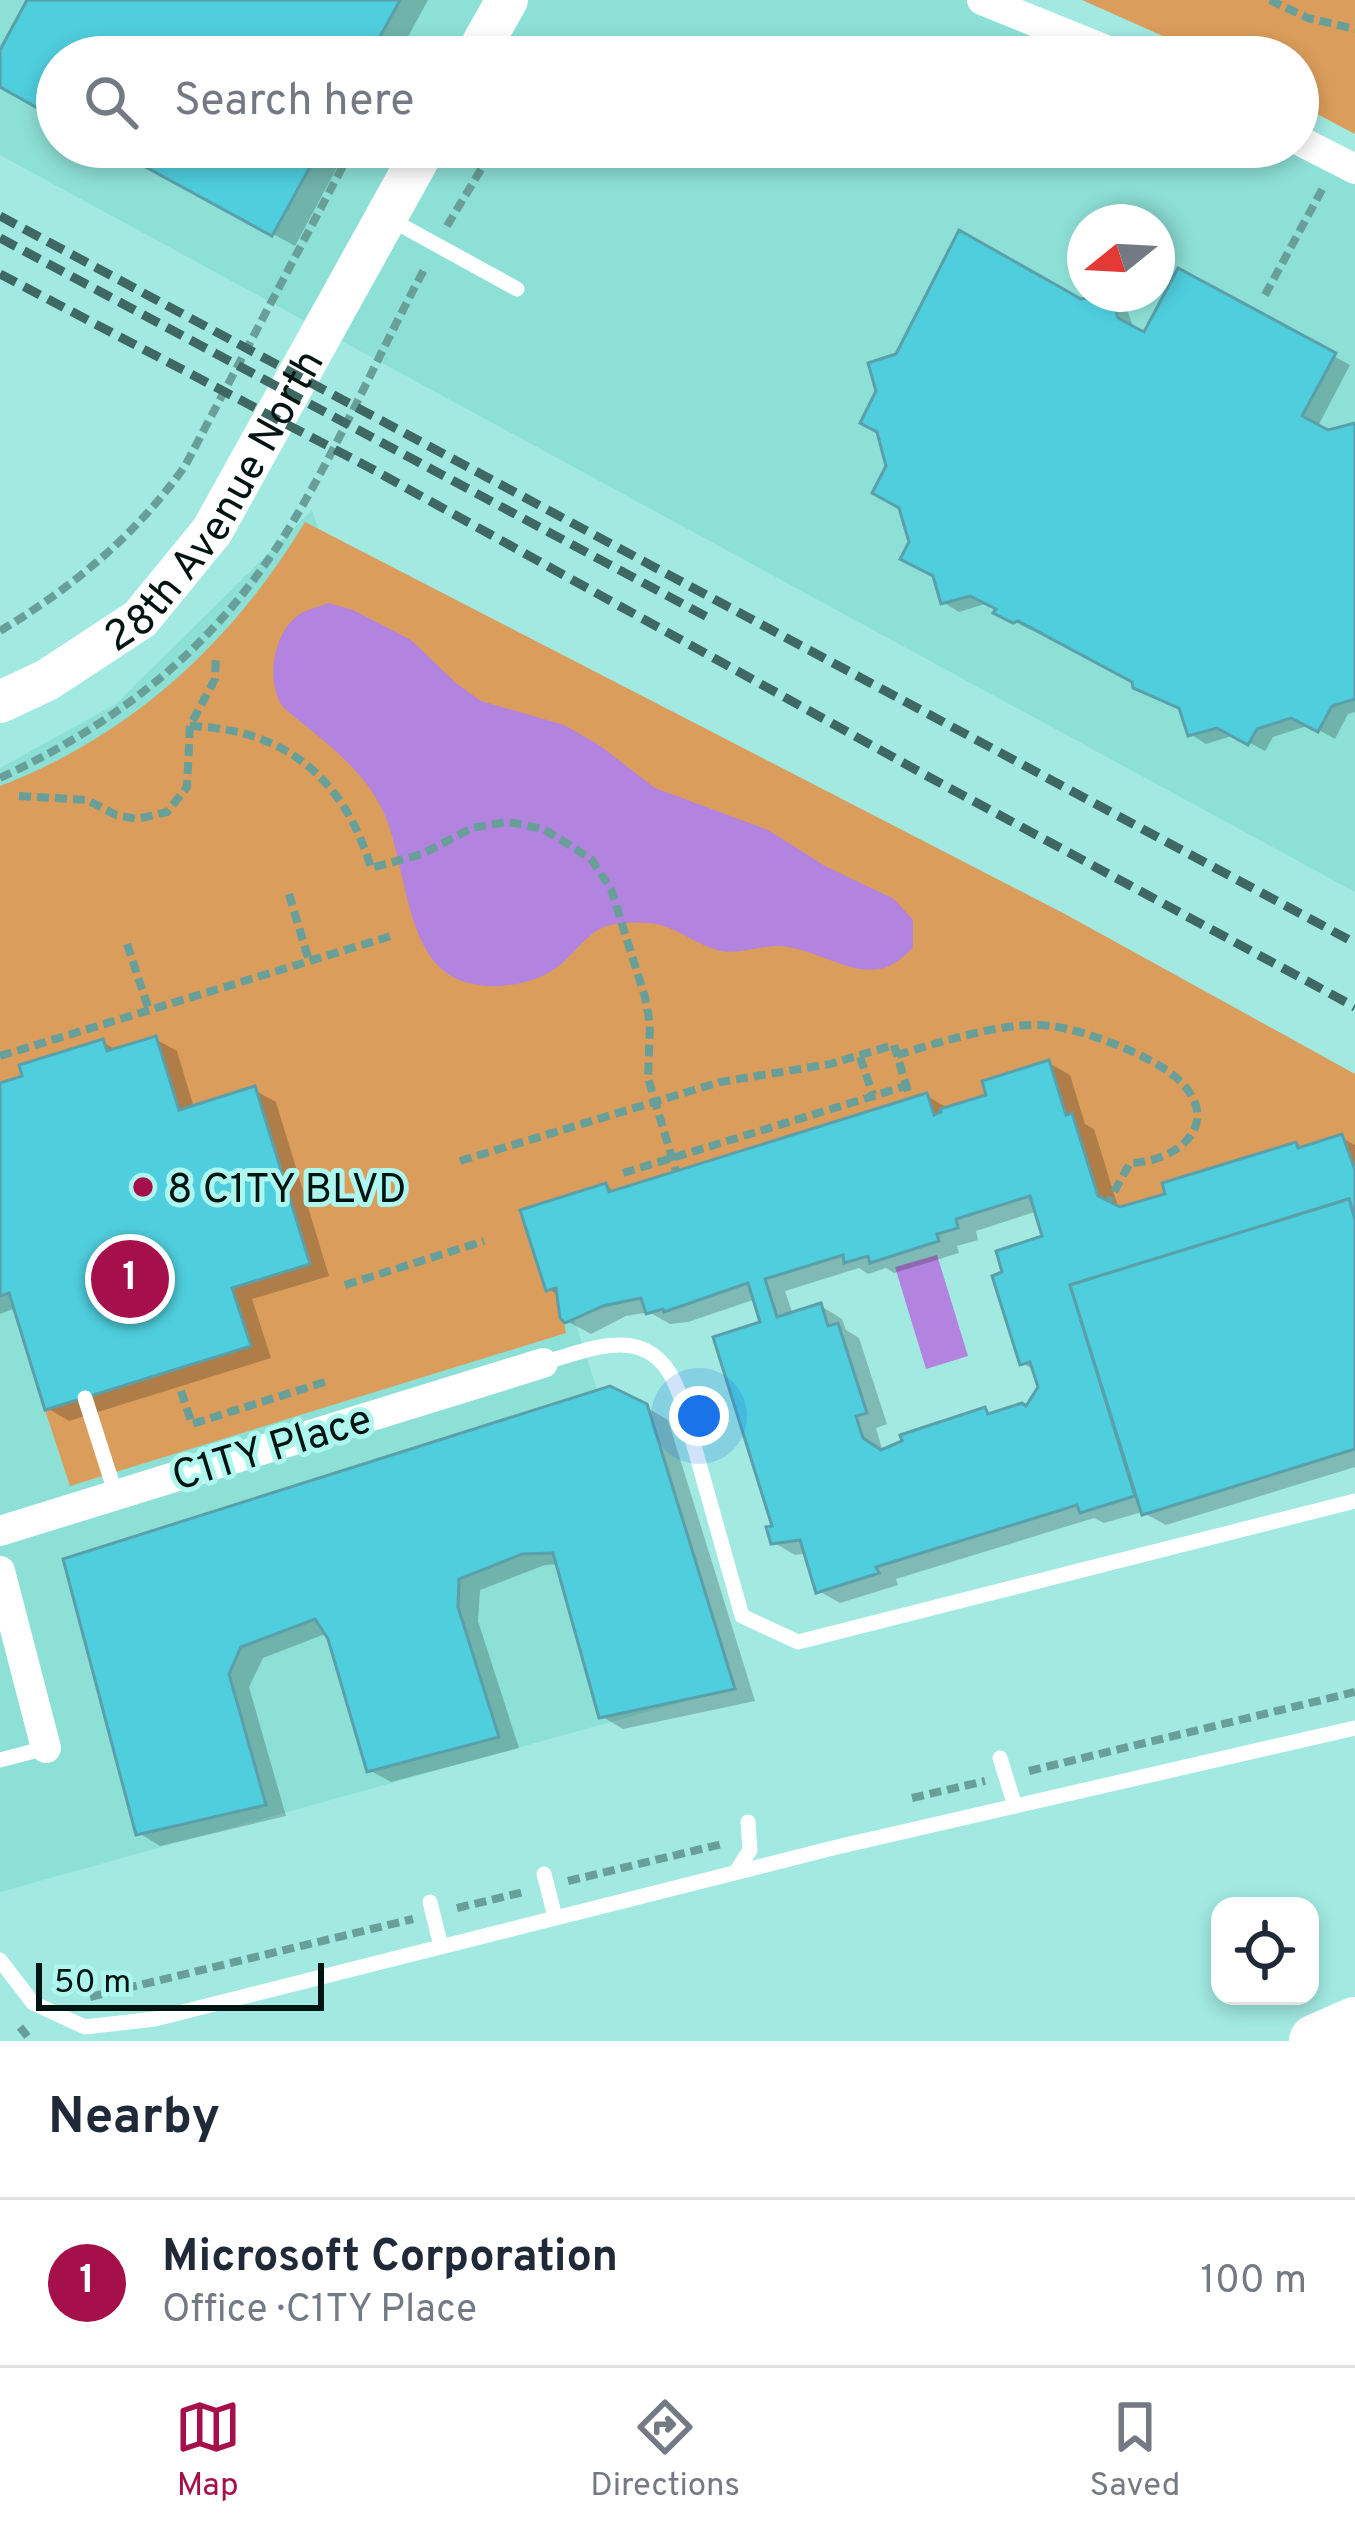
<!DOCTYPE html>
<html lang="en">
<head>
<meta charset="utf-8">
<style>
  body { margin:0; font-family:Overpass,sans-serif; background:#f2f2f3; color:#1f2937 }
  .controls { position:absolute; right:36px; bottom:36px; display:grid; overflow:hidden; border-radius:24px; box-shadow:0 6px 18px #0003 }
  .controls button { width:108px; height:108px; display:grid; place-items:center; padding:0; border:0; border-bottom:3px solid #e0e1e3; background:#fff; color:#1f2937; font:60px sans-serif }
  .compass { position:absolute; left:1067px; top:204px; width:108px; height:108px; border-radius:50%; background:#fff; box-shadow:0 6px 18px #0003; rotate:252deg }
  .scale { position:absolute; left:36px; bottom:30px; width:288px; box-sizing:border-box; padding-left:12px; border:6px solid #001412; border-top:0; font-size:33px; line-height:42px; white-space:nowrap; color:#001412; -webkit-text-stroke:9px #aef7ee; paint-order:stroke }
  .you { position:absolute; left:699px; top:1416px; width:42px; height:42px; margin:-30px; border:9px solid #fff; border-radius:50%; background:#1a73e8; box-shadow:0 0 0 18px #1a73e833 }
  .badge { display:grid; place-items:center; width:78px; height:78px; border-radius:50%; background:#a5104a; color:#fff; font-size:39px; font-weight:700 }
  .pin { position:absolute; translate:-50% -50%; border:6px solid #fff; box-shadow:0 3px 12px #0006 }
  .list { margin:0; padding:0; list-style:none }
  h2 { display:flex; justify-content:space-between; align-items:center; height:156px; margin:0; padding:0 48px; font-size:51px }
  h2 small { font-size:39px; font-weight:400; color:#747a83 }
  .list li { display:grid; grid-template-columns:78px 1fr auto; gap:36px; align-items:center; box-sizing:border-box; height:168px; padding:0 48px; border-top:3px solid #e0e1e3 }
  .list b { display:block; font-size:45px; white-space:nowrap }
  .list p { margin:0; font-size:39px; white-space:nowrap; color:#747a83 }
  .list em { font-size:39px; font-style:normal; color:#747a83 }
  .icon { flex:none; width:66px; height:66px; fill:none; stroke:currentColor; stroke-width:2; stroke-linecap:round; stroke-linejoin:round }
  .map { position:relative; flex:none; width:1355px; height:2041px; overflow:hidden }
  .search { position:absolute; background:#fff; box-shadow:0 6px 18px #0003; left:36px; right:36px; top:36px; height:132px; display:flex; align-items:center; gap:30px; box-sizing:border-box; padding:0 42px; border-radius:66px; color:#747a83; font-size:45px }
  .sheet { height:324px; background:#fff }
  nav { display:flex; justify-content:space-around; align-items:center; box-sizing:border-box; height:168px; border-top:3px solid #e0e1e3; background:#fff; font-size:33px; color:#747a83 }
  nav a { display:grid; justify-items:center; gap:6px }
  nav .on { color:#a5104a }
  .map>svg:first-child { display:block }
  .built { fill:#8de0d6; fill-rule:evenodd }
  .green { fill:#da9d5b }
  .water { fill:#b283df }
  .shadow { fill:#0003; fill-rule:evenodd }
  .building { fill:#4fcedd; stroke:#59a0aa; stroke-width:3; fill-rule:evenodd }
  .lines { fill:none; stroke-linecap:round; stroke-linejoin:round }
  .path { stroke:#699f99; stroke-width:8; stroke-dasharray:12 6; stroke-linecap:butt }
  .service { stroke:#fff; stroke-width:15 }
  .minor { stroke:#fff; stroke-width:30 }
  .secondary { stroke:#fff; stroke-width:42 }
  .motorway { stroke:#fff; stroke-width:54 }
  .rail { stroke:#3f6763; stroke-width:9; stroke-dasharray:18 9; stroke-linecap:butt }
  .poi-dot { fill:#a5104a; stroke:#aef7ee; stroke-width:4.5 }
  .labels { text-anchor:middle; stroke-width:10; stroke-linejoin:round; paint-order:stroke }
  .street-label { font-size:42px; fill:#001412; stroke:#aef7ee }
  .poi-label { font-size:42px; fill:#001412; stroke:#aef7ee; text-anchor:start }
</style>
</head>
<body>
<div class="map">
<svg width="1355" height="2041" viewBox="0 0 1355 2041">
  <rect width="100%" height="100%" fill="#a1e9e1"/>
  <g class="built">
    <path d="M0,0H982L1123,57H57V147H1298L1355,169V892L0,155ZM1085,222H1157V294H1085Z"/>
    <polygon points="312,510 697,1698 0,1892 0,768 116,704"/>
  </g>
  <g class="green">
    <polygon points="1082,0 1355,0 1355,134 1298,104 1298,57 1210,57"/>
    <path d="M305,522L1065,914L1355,1074V1170L1342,1135L1298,1148L1296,1142L1163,1183L1165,1194L1120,1207L1098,1196L1073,1114L1066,1115L1048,1060L982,1080L986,1095L941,1109V1112L934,1115L926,1093L609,1192L606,1183L521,1210L545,1290L556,1288L566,1333L70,1486L45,1410L250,1347L232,1288L254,1087L179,1110L155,1036L107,1051L102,1039L19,1065L22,1076L0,1083V786C131,736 233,642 305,522Z"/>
  </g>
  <g class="water">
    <path d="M328,603L353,610L411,640L457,684L481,701L564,725L599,745L655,788L768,830L825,866L894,899L913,920V947C871,997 831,950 780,946C759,945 738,956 717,950C693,943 674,925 649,923C635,922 617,922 604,927C584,936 573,956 556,968C527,989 472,994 444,971C404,938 405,858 383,811C361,765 320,739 283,707C265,682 273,632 300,614C308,609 319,607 328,603Z"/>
    <polygon points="937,1255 968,1356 926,1369 895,1267"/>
  </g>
  <g class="shadow">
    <polygon points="31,0 428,0 397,57 57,57 57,116 0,85 0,56"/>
    <polygon points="114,147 348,147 295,246"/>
    <polygon points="1179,272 1350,365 1317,428 1327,433 1355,426 1355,712 1348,714 1335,739 1310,725 1273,737 1265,751 1235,735 1206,744 1190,734 1183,709 1134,681 1036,629 1031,630 1013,621 988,603 959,612 943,602 936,575 1081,302 1110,294 1125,303 1134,330 1145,336"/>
    <polygon points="155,1039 177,1051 194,1108 254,1090 276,1102 329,1276 252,1299 271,1358 69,1421 47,1408 16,1308 0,1314 0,1086 103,1042 117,1051"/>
    <path d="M1049,1063L1070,1075L1085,1124L1094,1129L1119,1210L1169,1196L1296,1145L1304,1149L1342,1138L1355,1145V1467L1166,1525L1142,1512L1104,1523L1094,1518L896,1579L898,1585L840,1603L819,1591L807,1553L795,1555L773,1542L764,1324L756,1299L688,1322L670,1324L649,1312L626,1316L591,1334L565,1320L560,1295L548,1289L606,1186L617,1193L927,1096L949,1109L989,1097ZM1038,1211L1046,1238L1006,1274L1022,1363L1036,1371L1041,1387L1027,1410L994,1415L985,1410L883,1452L876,1428L887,1424L859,1338L846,1330L842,1319L821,1306L793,1315L785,1291L859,1268L868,1274L886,1268L894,1273L959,1253L957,1246L978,1240L976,1231Z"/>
    <polygon points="646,1407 668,1420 755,1701 623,1729 601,1716 560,1564 545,1565 480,1590 478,1621 519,1748 391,1782 369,1770 328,1633 263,1658 249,1687 286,1816 160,1846 139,1833 67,1561"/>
  </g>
  <g class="building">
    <polygon points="27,0 400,0 369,57 57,57 57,119 0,87 0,50"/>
    <polygon points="109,147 321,147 272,236"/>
    <polygon points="959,230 1081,299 1111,294 1118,318 1144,332 1178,268 1336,353 1302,416 1328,430 1355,423 1355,699 1332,706 1318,732 1291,718 1257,729 1248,745 1217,728 1188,736 1179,708 1133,688 1132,682 1018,621 1013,623 993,613 996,609 970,596 941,604 933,576 900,559 909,542 899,508 872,493 886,466 877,432 860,423 876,391 868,363 896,354"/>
    <polygon points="156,1036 179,1110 255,1086 310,1264 232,1288 251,1346 45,1410 9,1293 0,1296 0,1083 22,1076 19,1065 103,1039 107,1051"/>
    <path d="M1049,1060L1066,1115L1072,1113L1098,1196L1120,1207L1165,1194L1162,1183L1296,1142L1298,1148L1342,1134L1355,1170V1220L1349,1199L1070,1285L1135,1496L1080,1513L1077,1505L876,1567L879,1573L816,1593L800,1540L771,1544L766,1527L772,1526L713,1337L760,1322L748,1283L664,1312L663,1309L646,1314L641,1298L603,1306L565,1323L560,1318L556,1288L546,1291L520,1210L606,1183L609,1192L927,1093L934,1115L941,1112L940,1109L986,1095L982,1081ZM1030,1196L1042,1236L996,1251L1002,1272L992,1276L1020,1365L1030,1362L1038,1387L1026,1406L1022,1403L988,1414L985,1407L900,1435L902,1441L881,1450L863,1438L856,1416L867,1413L838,1323L828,1326L821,1303L777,1317L765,1279L843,1255L844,1263L868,1256L870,1263L939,1241L937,1234L958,1228L956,1219Z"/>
    <polygon points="1349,1199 1355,1220 1355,1449 1142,1515 1070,1285"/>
    <polygon points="610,1386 647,1404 735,1689 599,1718 553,1553 522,1554 459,1579 458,1607 499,1737 367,1772 328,1639 315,1619 241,1647 229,1674 266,1805 136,1835 63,1559"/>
  </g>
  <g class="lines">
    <g class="path">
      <polyline points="1270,0 1308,18 1355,29"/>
      <polyline points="447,226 486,161"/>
      <polyline points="1265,295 1324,186"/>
      <path d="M0,631C73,587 136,535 185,466L353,147"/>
      <path d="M190,726C285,729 344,778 371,868L422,854L472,828L508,822L544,829L591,859L611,889L645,997L650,1024L648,1078L676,1171"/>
      <path d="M0,778C124,720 219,643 291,525C341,442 380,351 426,266"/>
      <polyline points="19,796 87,800 116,815 137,819 167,812 187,787 190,726 215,679 216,656"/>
      <polyline points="289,894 309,961"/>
      <polyline points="127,944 149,1010"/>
      <path d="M897,1055C941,1042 1007,1020 1052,1026C1085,1030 1156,1057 1180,1081C1224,1125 1176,1162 1130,1163L1109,1201"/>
      <polyline points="0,1056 391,936"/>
      <polyline points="860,1057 873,1095"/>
      <polyline points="460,1161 720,1082 830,1064 894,1045 910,1098"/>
      <polyline points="623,1173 906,1086"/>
      <polyline points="345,1285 484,1241"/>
      <polyline points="181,1391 192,1424 328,1381"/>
      <polyline points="1029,1771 1355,1692"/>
      <polyline points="912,1798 985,1781"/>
      <polyline points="568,1881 722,1844"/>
      <polyline points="457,1908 524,1892"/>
      <polyline points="90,1997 413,1919"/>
      <polyline points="20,2027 31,2041"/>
    </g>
    <g class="service">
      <polyline points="388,218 517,289"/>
      <path d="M543,1363C599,1346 655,1321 680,1396L742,1616L798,1642L1355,1501"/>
      <polyline points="85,1398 116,1495"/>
      <polyline points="1000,1758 1015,1806"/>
      <polyline points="0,1760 46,1748"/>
      <polyline points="736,1872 750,1850 748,1822"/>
      <polyline points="544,1874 555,1917"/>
      <polyline points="430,1902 441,1946"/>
      <polyline points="0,1960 33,2003 85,2027 155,2019 837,1847 1355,1728"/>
    </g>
    <g class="minor">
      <polyline points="982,0 1123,57"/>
      <polyline points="1298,140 1355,169"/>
      <polyline points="0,1531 543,1363"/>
      <polyline points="0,1571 46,1748"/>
    </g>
    <g class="secondary">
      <polyline points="475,57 507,0"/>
      <path id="s1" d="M0,702L47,680L140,619L212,531L425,147"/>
    </g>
    <polyline class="motorway" points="1316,2041 1355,2024"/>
    <g class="rail">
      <polyline points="0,216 1355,943"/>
      <polyline points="0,238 709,618"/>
      <polyline points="0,274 372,469 929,777 1355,1007"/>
    </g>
  </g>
  <circle class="poi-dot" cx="143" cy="1187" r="12"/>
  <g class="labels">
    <g class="street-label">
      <text dy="15" stroke="none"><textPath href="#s1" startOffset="303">28th Avenue North</textPath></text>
      <text transform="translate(271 1446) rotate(-17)" y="15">C1TY Place</text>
    </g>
    <g class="poi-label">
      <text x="167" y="1202">8 C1TY BLVD</text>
    </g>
  </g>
</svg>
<div class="controls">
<button><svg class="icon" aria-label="locate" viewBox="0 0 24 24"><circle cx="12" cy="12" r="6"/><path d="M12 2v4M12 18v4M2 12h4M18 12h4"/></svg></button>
</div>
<svg class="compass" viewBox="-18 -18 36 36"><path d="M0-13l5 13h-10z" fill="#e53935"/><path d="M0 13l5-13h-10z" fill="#747a83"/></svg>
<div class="scale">50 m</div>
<div class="you"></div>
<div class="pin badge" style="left:130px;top:1279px">1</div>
<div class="search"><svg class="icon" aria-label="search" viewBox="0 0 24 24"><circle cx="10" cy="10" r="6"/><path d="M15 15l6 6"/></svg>Search here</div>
</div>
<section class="sheet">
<h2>Nearby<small></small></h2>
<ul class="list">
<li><span class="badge">1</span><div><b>Microsoft Corporation</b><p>Office · C1TY Place</p></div><em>100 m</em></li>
</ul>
</section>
<nav>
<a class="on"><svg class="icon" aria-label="map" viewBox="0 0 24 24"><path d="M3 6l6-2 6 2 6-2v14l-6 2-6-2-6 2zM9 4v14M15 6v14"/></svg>Map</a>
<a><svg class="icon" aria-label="directions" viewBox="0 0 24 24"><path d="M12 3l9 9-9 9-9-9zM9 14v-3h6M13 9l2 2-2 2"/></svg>Directions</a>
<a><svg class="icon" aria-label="saved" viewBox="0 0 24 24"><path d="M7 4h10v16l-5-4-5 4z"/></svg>Saved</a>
</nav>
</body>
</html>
